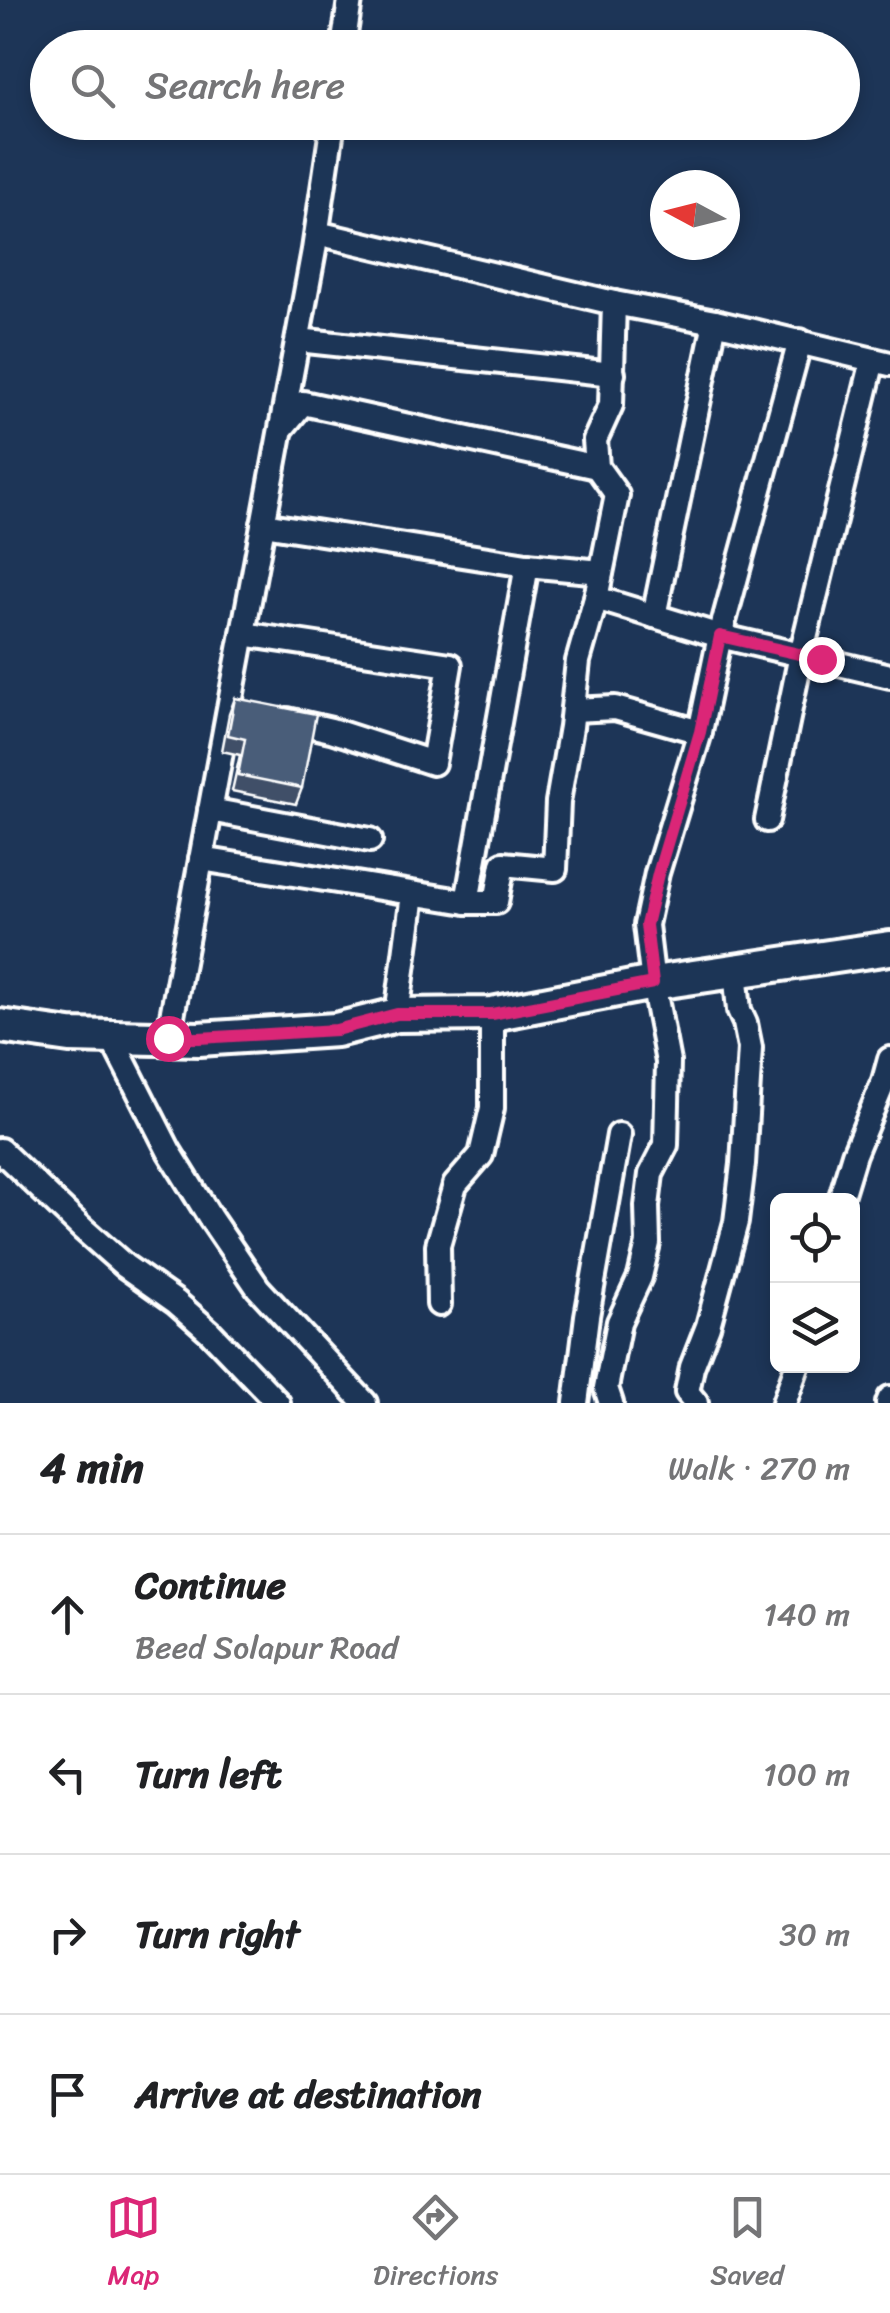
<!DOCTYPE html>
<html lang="en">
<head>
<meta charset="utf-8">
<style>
  body { margin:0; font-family:Sriracha,sans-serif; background:#f2f2f2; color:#202124 }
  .controls { position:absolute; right:30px; bottom:30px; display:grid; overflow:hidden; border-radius:15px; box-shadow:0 5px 15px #0003 }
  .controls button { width:90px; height:90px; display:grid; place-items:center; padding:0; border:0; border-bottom:2px solid #e0e0e0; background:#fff; color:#202124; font:50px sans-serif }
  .compass { position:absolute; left:650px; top:170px; width:90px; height:90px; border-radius:50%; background:#fff; box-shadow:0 5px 15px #0003; rotate:277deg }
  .stop { position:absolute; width:30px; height:30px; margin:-22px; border:8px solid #db2777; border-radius:50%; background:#fff }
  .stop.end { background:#db2777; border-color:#fff; box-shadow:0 2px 10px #0008 }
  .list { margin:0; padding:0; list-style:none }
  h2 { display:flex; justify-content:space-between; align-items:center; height:130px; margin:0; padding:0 40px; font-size:42px }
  h2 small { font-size:32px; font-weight:400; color:#757577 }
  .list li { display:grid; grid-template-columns:65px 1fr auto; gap:30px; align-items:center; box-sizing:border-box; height:160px; padding:0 40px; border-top:2px solid #e0e0e0 }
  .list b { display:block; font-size:38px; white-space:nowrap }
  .list p { margin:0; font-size:32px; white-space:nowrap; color:#757577 }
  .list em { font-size:32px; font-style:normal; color:#757577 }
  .icon { flex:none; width:55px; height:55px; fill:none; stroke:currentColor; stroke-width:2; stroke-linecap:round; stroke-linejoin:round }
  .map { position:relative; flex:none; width:890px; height:1403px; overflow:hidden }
  .search { position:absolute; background:#fff; box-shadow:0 5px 15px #0003; left:30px; right:30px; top:30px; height:110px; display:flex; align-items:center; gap:25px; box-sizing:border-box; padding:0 35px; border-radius:55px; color:#757577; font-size:38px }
  .sheet { height:770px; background:#fff }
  nav { display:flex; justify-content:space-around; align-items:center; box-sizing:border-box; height:140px; border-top:2px solid #e0e0e0; background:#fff; font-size:28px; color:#757577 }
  nav a { display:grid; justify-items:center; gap:5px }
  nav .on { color:#db2777 }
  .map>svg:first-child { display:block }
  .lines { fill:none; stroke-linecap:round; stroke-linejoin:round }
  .street-casing { stroke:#fff; stroke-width:30 }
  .secondary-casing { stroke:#fff; stroke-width:40 }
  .street { stroke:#1d3557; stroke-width:22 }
  .secondary { stroke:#1d3557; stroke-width:32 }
  .wall { fill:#405068; stroke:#fff; stroke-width:2.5 }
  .building { fill:#4a5d79; stroke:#fff; stroke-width:2.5 }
  .route { stroke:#db2777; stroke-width:12 }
</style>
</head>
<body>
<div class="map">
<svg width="890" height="1403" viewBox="0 0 890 1403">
  <rect width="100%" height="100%" fill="#1d3557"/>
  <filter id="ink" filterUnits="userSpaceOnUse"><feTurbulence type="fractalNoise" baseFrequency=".01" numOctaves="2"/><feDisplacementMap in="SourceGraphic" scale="20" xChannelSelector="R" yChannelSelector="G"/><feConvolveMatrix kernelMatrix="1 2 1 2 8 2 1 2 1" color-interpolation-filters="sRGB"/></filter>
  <g filter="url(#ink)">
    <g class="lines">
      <defs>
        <g id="street">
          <polyline points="343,48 350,0"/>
          <polyline points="317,233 614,303 715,322 890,364"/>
          <polyline points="298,340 613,374"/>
          <polyline points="283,427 303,403 597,467"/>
          <polyline points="527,565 601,572"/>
          <polyline points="596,598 720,636 890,676"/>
          <polyline points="654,616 715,322"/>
          <polyline points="243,634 450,665 433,763 331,730 287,720"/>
          <polyline points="573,710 615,708 700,732"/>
          <polyline points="210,810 370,840"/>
          <polyline points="767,820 801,655 873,360"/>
          <polyline points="201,859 467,902 527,565 263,524"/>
          <polyline points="467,902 496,902 503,864 555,869 558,802 571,727 578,661 596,598 617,495 597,467 595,440 611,405 614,303"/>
          <polyline points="397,1015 413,894"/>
          <polyline points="111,1037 169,1151 211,1219 258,1288 365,1403"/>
          <polyline points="168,1038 314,250 333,122"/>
          <polyline points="0,1150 83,1229 125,1266 176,1302 210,1332 278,1403"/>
          <polyline points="840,1200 854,1154 884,1081 890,1059"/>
          <polyline points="439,1304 438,1245 455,1185 481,1155 492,1108 492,1014"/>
          <polyline points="576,1403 587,1316 619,1135"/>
          <polyline points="611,1403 606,1388 619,1322 640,1277 648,1243 647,1206 651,1174 666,1145 668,1062 653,983 646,925 657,873 700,732 720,636 800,341"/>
          <polyline points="696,1403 687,1392 692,1367 708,1326 736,1222 743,1164 750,1048 745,1023 739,1010 735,971"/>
          <polyline points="784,1403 797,1366"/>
          <polyline points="888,1403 890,1398"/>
        </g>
        <polyline id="secondary" points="0,1026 70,1036 199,1039 336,1030 397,1015 492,1014 653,983 890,948"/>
      </defs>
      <use href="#street" class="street-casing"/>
      <use href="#secondary" class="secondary-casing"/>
      <use href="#street" class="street"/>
      <use href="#secondary" class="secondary"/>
    </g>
    <polygon class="wall" points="235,698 302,788 296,804 232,791 240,755 222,751 229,714"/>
    <polygon class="building" points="235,698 316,714 302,788 238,775 245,739 228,735"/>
  </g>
  <g class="lines" filter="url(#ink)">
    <polyline class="route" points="168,1038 199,1038 336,1030 397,1014 492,1014 653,983 646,925 658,874 700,732 720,636 821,659"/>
  </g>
</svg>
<div class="controls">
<button><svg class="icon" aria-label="locate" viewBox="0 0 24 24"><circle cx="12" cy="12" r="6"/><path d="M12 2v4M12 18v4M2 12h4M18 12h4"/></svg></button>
<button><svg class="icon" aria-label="layers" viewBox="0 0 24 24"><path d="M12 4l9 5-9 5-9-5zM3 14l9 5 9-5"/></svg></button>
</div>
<svg class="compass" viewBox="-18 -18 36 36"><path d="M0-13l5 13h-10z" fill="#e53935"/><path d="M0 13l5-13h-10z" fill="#757577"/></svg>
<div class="stop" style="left:168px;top:1038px"></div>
<div class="stop end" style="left:821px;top:659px"></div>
<div class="search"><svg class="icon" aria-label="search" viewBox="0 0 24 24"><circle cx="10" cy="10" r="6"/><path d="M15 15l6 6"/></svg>Search here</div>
</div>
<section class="sheet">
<h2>4 min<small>Walk · 270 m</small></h2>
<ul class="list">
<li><svg class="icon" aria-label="ahead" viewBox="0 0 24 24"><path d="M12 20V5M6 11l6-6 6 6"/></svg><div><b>Continue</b><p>Beed Solapur Road</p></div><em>140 m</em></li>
<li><svg class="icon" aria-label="left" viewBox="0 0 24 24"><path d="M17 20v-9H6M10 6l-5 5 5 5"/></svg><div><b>Turn left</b></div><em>100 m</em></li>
<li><svg class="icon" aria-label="right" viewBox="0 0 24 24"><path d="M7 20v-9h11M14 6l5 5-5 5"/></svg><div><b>Turn right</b></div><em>30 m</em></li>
<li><svg class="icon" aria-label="arrive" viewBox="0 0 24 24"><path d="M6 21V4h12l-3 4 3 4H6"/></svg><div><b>Arrive at destination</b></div></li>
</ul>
</section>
<nav>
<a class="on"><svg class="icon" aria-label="map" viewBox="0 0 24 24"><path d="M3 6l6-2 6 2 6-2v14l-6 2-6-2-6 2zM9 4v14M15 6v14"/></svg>Map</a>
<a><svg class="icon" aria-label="directions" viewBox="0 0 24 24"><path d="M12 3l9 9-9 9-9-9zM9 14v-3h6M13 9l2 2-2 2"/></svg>Directions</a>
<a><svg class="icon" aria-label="saved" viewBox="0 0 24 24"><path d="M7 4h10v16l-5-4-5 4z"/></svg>Saved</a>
</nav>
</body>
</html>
